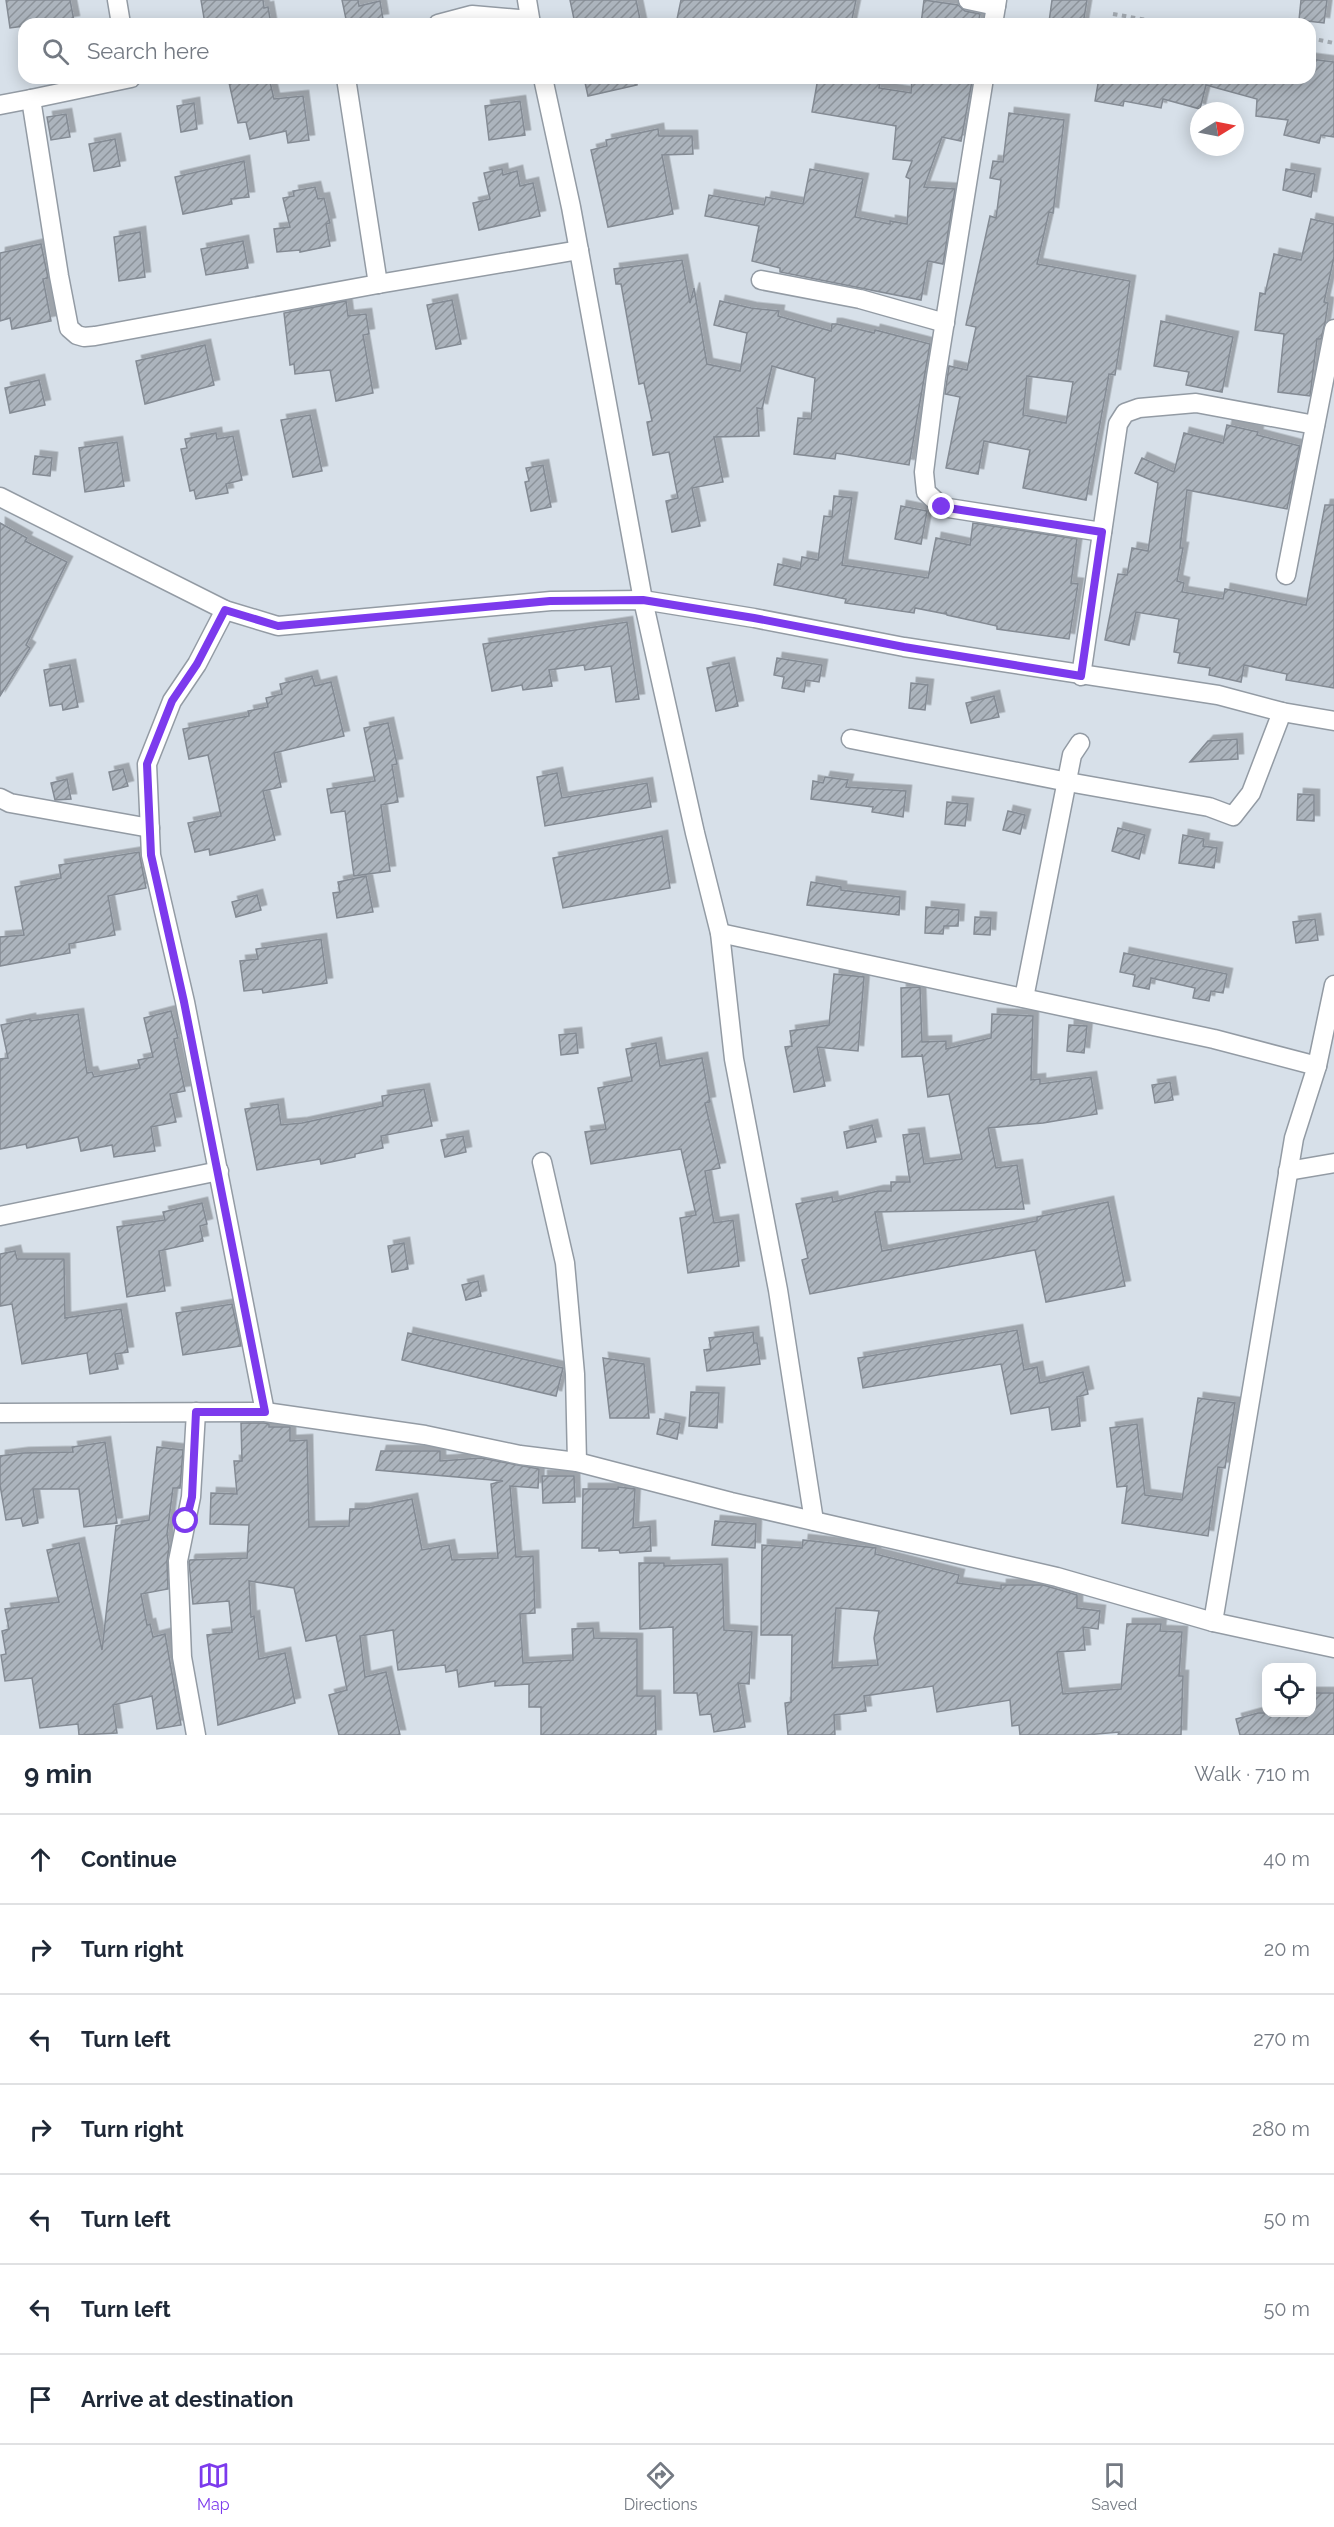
<!DOCTYPE html>
<html lang="en">
<head>
<meta charset="utf-8">
<style>
  body { margin:0; font-family:Raleway,sans-serif; background:#f2f2f3; color:#1f2937 }
  .controls { position:absolute; right:18px; bottom:18px; display:grid; overflow:hidden; border-radius:12px; box-shadow:0 3px 15px #0003 }
  .controls button { width:54px; height:54px; display:grid; place-items:center; padding:0; border:0; border-bottom:2px solid #e0e1e3; background:#fff; color:#1f2937; font:30px sans-serif }
  .compass { position:absolute; left:1190px; top:102px; width:54px; height:54px; border-radius:50%; background:#fff; box-shadow:0 3px 15px #0003; rotate:80deg }
  .stop { position:absolute; width:18px; height:18px; margin:-14px; border:4px solid #7c3aed; border-radius:50%; background:#fff }
  .stop.end { background:#7c3aed; border-color:#fff; box-shadow:0 2px 6px #0008 }
  .list { margin:0; padding:0; list-style:none }
  h2 { display:flex; justify-content:space-between; align-items:center; height:78px; margin:0; padding:0 24px; font-size:26px }
  h2 small { font-size:20px; font-weight:400; color:#747a83 }
  .list li { display:grid; grid-template-columns:39px 1fr auto; gap:18px; align-items:center; box-sizing:border-box; height:90px; padding:0 24px; border-top:2px solid #e0e1e3 }
  .list b { display:block; font-size:22px; white-space:nowrap }
  .list em { font-size:20px; font-style:normal; color:#747a83 }
  .icon { flex:none; width:33px; height:33px; fill:none; stroke:currentColor; stroke-width:2; stroke-linecap:round; stroke-linejoin:round }
  .map { position:relative; flex:none; width:1334px; height:1735px; overflow:hidden }
  .search { position:absolute; background:#fff; box-shadow:0 3px 15px #0003; left:18px; right:18px; top:18px; height:66px; display:flex; align-items:center; gap:15px; box-sizing:border-box; padding:0 21px; border-radius:18px; color:#747a83; font-size:22px }
  .sheet { height:708px; background:#fff }
  nav { display:flex; justify-content:space-around; align-items:center; box-sizing:border-box; height:84px; border-top:2px solid #e0e1e3; background:#fff; font-size:16px; color:#747a83 }
  nav a { display:grid; justify-items:center; gap:3px }
  nav .on { color:#7c3aed }
  .map>svg:first-child { display:block }
  .building { fill:url(#building-hatch); stroke:#848b94; stroke-width:1.5; fill-rule:evenodd; filter:url(#shadow) }
  .lines { fill:none; stroke-linecap:round; stroke-linejoin:round }
  .minor-casing { stroke:#939ba4; stroke-width:21 }
  .path { stroke:#a2a9b0; stroke-width:4; stroke-dasharray:4.5 4.5; stroke-linecap:butt }
  .minor { stroke:#fff; stroke-width:18 }
  .route { stroke:#7c3aed; stroke-width:8 }
</style>
</head>
<body>
<div class="map">
<svg width="1334" height="1735" viewBox="0 0 1334 1735">
  <defs>
    <pattern id="building-hatch" width="6" height="6" patternUnits="userSpaceOnUse" patternTransform="scale(1.5)"><rect width="6" height="6" fill="#acb4bd"/><path d="M-1 1l2-2M0 6l6-6M5 7l2-2" fill="none" stroke="#8c939a"/></pattern>
    <filter id="shadow"><feDropShadow dx="5.5" dy="-5.5" stdDeviation="0" flood-color="#0004"/></filter>
  </defs>
  <rect width="100%" height="100%" fill="#d7e0e9"/>
  <g class="building">
    <polygon points="6,0 70,0 74,21 56,24 24,24 24,26 10,28"/>
    <polygon points="201,0 263,0 264,8 268,7 271,24 205,24"/>
    <polygon points="342,0 358,0 359,6 380,1 383,19 347,24"/>
    <polygon points="570,0 636,0 641,24 575,24"/>
    <polygon points="681,0 856,0 851,24 676,24"/>
    <polygon points="924,0 958,5 965,11 980,14 978,24 921,24"/>
    <polygon points="1052,0 1087,0 1083,24 1049,22"/>
    <polygon points="1301,0 1327,0 1324,23 1299,20"/>
    <polygon points="1310,59 1334,62 1334,137 1321,135 1319,143 1284,135 1288,120 1256,116 1257,99 1206,85 1200,109 1163,99 1161,108 1124,101 1123,106 1095,101 1099,78 1310,78"/>
    <polygon points="228,78 269,78 274,99 303,96 309,140 288,143 286,131 250,139 246,122 238,123"/>
    <polygon points="584,78 637,78 637,85 588,96"/>
    <polygon points="818,78 881,78 879,88 911,93 912,78 959,78 972,81 961,141 942,137 924,187 955,189 943,264 928,261 921,300 780,272 780,268 752,261 759,226 705,216 709,195 764,205 766,197 803,204 810,169 863,179 855,217 890,224 890,221 907,224 910,179 906,177 912,161 893,159 896,126 812,112"/>
    <polygon points="520,101 525,135 489,140 485,106"/>
    <polygon points="194,103 197,129 181,132 177,106"/>
    <path d="M1009,113L1064,120L1053,213L1049,212L1037,264L1130,281L1115,375L1109,374L1086,500L1023,488L1030,450L984,441L978,474L946,468L960,397L945,394L949,366L967,370L976,327L966,325L990,216L996,218L1001,180L990,178L993,161L1003,162ZM1027,376L1073,382L1066,423L1023,415Z"/>
    <polygon points="66,114 70,137 51,140 47,117"/>
    <polygon points="658,129 659,136 692,136 693,154 662,155 673,214 608,227 591,150 607,146 606,140"/>
    <polygon points="115,139 120,166 94,171 89,144"/>
    <polygon points="244,161 249,197 231,199 232,204 183,214 175,177"/>
    <polygon points="502,169 503,175 517,171 520,186 533,183 540,216 479,230 473,203 490,199 484,173"/>
    <polygon points="1286,169 1315,174 1311,197 1283,190"/>
    <polygon points="315,187 318,199 324,198 330,223 326,224 330,246 300,252 300,250 277,252 274,229 290,227 283,198 294,196 293,191"/>
    <polygon points="1311,219 1334,224 1334,257 1324,302 1328,303 1325,323 1321,339 1317,339 1310,396 1278,392 1284,334 1255,330 1260,293 1265,294 1274,254 1301,260"/>
    <polygon points="140,232 145,277 119,281 114,237"/>
    <polygon points="243,241 248,268 206,275 201,249"/>
    <polygon points="41,244 48,278 43,279 51,321 12,329 10,318 0,321 0,253"/>
    <polygon points="682,260 690,303 694,288 707,364 740,371 747,333 714,325 720,301 751,308 779,311 778,316 831,331 832,324 837,324 874,333 875,330 930,344 909,465 836,453 835,459 794,454 798,418 811,419 815,378 772,366 762,409 757,408 759,436 714,437 723,482 692,488 700,526 672,532 666,501 678,498 669,452 653,455 647,422 652,421 644,383 639,384 621,284 616,284 614,269"/>
    <polygon points="452,300 461,344 436,349 427,305"/>
    <polygon points="346,301 348,316 366,314 369,334 363,335 373,393 336,401 330,370 295,374 294,364 290,365 284,313"/>
    <polygon points="1161,321 1233,337 1222,392 1186,385 1189,372 1154,366"/>
    <polygon points="205,345 214,385 145,404 136,361"/>
    <polygon points="39,380 45,405 10,413 5,388"/>
    <polygon points="310,415 322,471 293,477 281,420"/>
    <polygon points="1227,425 1258,432 1257,435 1300,446 1287,509 1187,490 1180,548 1183,548 1177,581 1184,583 1182,592 1223,599 1225,589 1306,605 1325,505 1334,505 1334,688 1286,680 1287,674 1244,665 1241,682 1209,675 1210,668 1178,663 1180,653 1174,652 1179,619 1136,612 1129,645 1105,640 1118,574 1127,575 1132,548 1148,551 1158,483 1135,473 1142,458 1174,472 1184,433 1223,443"/>
    <polygon points="216,433 217,439 233,436 242,480 226,484 228,493 196,499 194,490 190,491 181,449 187,448 185,439"/>
    <polygon points="117,442 124,486 85,492 79,448"/>
    <polygon points="35,456 52,458 50,476 33,474"/>
    <polygon points="543,465 551,507 531,511 525,482 529,481 526,468"/>
    <polygon points="834,496 852,498 842,565 928,578 936,538 970,545 973,523 1077,539 1071,583 1078,584 1069,639 997,629 997,626 947,615 946,612 946,614 915,608 914,613 845,603 846,599 774,585 778,564 800,569 802,557 818,560 824,516 832,517"/>
    <polygon points="901,506 927,511 921,544 895,539"/>
    <polygon points="0,523 27,538 25,541 67,562 26,645 30,648 0,696"/>
    <polygon points="627,622 639,699 616,702 611,666 585,670 584,665 549,670 552,686 523,690 522,685 492,691 483,644"/>
    <polygon points="777,658 822,665 819,682 806,680 804,692 782,688 784,677 774,675"/>
    <polygon points="729,663 738,706 716,711 707,668"/>
    <polygon points="70,665 78,707 63,710 62,704 50,706 44,670"/>
    <polygon points="312,676 315,686 331,682 344,736 274,753 281,787 263,791 275,840 210,855 209,849 195,852 188,823 221,816 208,755 189,759 183,729 249,716 248,711 268,707 266,698 282,694 280,684"/>
    <polygon points="911,683 928,685 925,710 909,708"/>
    <polygon points="994,696 999,717 971,723 966,703"/>
    <polygon points="388,723 397,764 392,765 398,802 381,805 390,871 354,876 345,811 331,813 327,789 375,781 364,728"/>
    <polygon points="1237,739 1238,759 1190,762 1208,741"/>
    <polygon points="123,769 128,786 113,790 109,772"/>
    <polygon points="557,773 562,798 647,783 651,807 545,826 537,777"/>
    <polygon points="825,777 848,780 846,787 906,791 903,817 872,812 873,807 811,799 813,781 823,783"/>
    <polygon points="67,779 71,799 55,800 51,783"/>
    <polygon points="1298,794 1314,795 1314,821 1297,820"/>
    <polygon points="947,802 968,804 965,826 945,824"/>
    <polygon points="1008,811 1025,815 1020,834 1003,830"/>
    <polygon points="1118,828 1145,835 1139,859 1112,851"/>
    <polygon points="1183,835 1204,839 1203,846 1217,848 1214,868 1179,863"/>
    <polygon points="662,836 670,888 563,908 553,858"/>
    <polygon points="139,852 146,888 108,896 115,935 69,944 70,953 0,966 0,937 24,935 15,887 61,878 59,865"/>
    <polygon points="366,876 373,912 337,918 333,893 340,892 338,882"/>
    <polygon points="811,882 841,887 841,890 900,897 899,915 807,905"/>
    <polygon points="257,895 261,910 236,917 232,902"/>
    <polygon points="926,907 959,910 958,926 944,926 943,934 925,933"/>
    <polygon points="975,917 991,918 990,935 974,934"/>
    <polygon points="1315,919 1318,940 1296,943 1293,922"/>
    <polygon points="321,939 327,983 263,993 262,989 244,991 240,961 258,959 256,949"/>
    <polygon points="1124,953 1227,974 1223,993 1211,991 1209,1001 1193,998 1195,988 1151,978 1149,989 1133,986 1135,975 1120,972"/>
    <polygon points="834,974 864,977 858,1051 817,1047 825,1086 794,1092 785,1047 792,1046 790,1031 829,1025"/>
    <polygon points="920,987 922,1042 946,1041 946,1049 991,1038 992,1014 1033,1016 1031,1080 1040,1079 1040,1084 1091,1077 1097,1114 1043,1123 988,1128 996,1168 1017,1165 1024,1209 875,1212 882,1251 1037,1221 1037,1217 1108,1202 1125,1286 1046,1302 1035,1250 810,1294 802,1260 808,1258 796,1204 832,1197 833,1202 878,1191 891,1191 891,1182 910,1182 903,1135 919,1133 924,1164 962,1159 949,1094 928,1097 922,1054 922,1056 902,1057 901,988"/>
    <polygon points="171,1011 178,1038 174,1039 185,1091 170,1094 176,1122 151,1127 155,1151 114,1157 112,1145 81,1151 78,1137 27,1148 26,1144 0,1149 0,1059 8,1058 1,1025 30,1019 30,1021 78,1014 87,1073 92,1072 94,1077 140,1068 138,1060 153,1057 144,1018"/>
    <polygon points="1069,1025 1087,1026 1084,1053 1067,1051"/>
    <polygon points="576,1033 578,1053 561,1055 559,1035"/>
    <polygon points="656,1043 660,1066 702,1058 710,1102 705,1103 720,1168 705,1171 714,1223 733,1220 739,1266 688,1273 680,1218 696,1215 681,1149 591,1164 585,1132 606,1129 598,1088 632,1081 626,1049"/>
    <polygon points="1170,1082 1173,1100 1155,1103 1152,1085"/>
    <polygon points="424,1089 432,1126 381,1136 383,1148 355,1154 355,1157 321,1164 320,1159 257,1170 245,1109 278,1104 281,1125 302,1123 383,1106 382,1096"/>
    <polygon points="872,1125 876,1142 847,1148 844,1132"/>
    <polygon points="463,1136 466,1152 445,1157 441,1140"/>
    <polygon points="202,1203 207,1224 200,1226 203,1241 159,1251 165,1291 127,1297 117,1227 165,1220 163,1212"/>
    <polygon points="404,1243 408,1269 392,1272 388,1246"/>
    <polygon points="15,1251 17,1259 64,1259 65,1318 121,1309 128,1352 115,1354 118,1369 90,1374 87,1353 22,1364 12,1304 0,1306 0,1254"/>
    <polygon points="478,1281 481,1296 466,1300 462,1285"/>
    <polygon points="232,1304 241,1346 183,1355 176,1313"/>
    <polygon points="1017,1330 1024,1370 1037,1367 1040,1383 1083,1372 1088,1394 1077,1397 1080,1426 1052,1430 1049,1407 1011,1414 1001,1364 863,1388 858,1358"/>
    <polygon points="753,1332 754,1343 757,1343 760,1364 707,1371 704,1350 711,1349 709,1338"/>
    <polygon points="408,1333 563,1368 556,1396 402,1360"/>
    <polygon points="603,1358 644,1364 649,1418 610,1418"/>
    <polygon points="691,1392 719,1393 717,1428 689,1426"/>
    <polygon points="1198,1398 1235,1403 1225,1468 1218,1467 1208,1536 1122,1523 1127,1486 1117,1487 1110,1428 1137,1424 1145,1495 1182,1500"/>
    <polygon points="660,1419 680,1423 677,1439 657,1434"/>
    <polygon points="241,1423 264,1423 269,1424 269,1427 290,1427 290,1441 307,1440 309,1527 349,1526 350,1509 364,1509 412,1499 422,1550 449,1545 452,1560 498,1558 491,1484 503,1481 376,1470 381,1451 440,1451 440,1461 481,1458 539,1469 538,1488 510,1486 516,1557 533,1556 535,1613 520,1614 523,1663 573,1660 572,1629 593,1628 594,1638 637,1639 637,1696 655,1696 656,1735 541,1735 541,1707 529,1707 529,1684 495,1686 495,1681 459,1687 457,1670 446,1672 445,1665 398,1670 393,1630 360,1636 365,1677 386,1672 400,1735 339,1735 329,1695 347,1690 336,1635 306,1641 294,1588 249,1581 251,1617 254,1616 259,1659 285,1653 295,1703 218,1725 207,1635 232,1632 229,1601 193,1604 189,1562 190,1560 247,1558 249,1525 210,1524 211,1493 237,1494 234,1461 242,1461"/>
    <polygon points="105,1442 117,1523 84,1527 79,1489 33,1489 38,1523 23,1526 21,1518 6,1520 0,1485 0,1456 23,1453 73,1452 72,1447"/>
    <polygon points="157,1447 183,1450 180,1488 173,1488 167,1534 169,1547 167,1561 168,1589 141,1594 147,1625 150,1624 153,1637 165,1634 181,1725 157,1729 152,1696 113,1705 117,1733 79,1735 78,1724 40,1728 32,1678 5,1681 1,1655 6,1654 2,1631 9,1629 5,1609 59,1602 47,1550 79,1543 102,1650 116,1526 149,1520"/>
    <polygon points="542,1476 574,1476 575,1502 543,1503"/>
    <polygon points="618,1487 635,1489 633,1528 650,1526 651,1551 620,1553 619,1550 599,1551 599,1548 582,1548 583,1489 618,1489"/>
    <polygon points="715,1521 756,1524 755,1548 712,1545"/>
    <path d="M803,1540L876,1548L875,1554L959,1575L957,1583L1001,1589V1585H1043L1077,1595V1608L1100,1611L1098,1629L1083,1627L1085,1650L1057,1652L1063,1694L1121,1689L1127,1624H1161L1160,1631L1182,1632L1179,1676H1183L1181,1735H1118L1119,1732L1086,1735H1020L1019,1725L1012,1726L1010,1700L937,1712L933,1686L864,1696L866,1711L834,1715L835,1735H788L785,1703L791,1702L792,1635H761L762,1545L802,1548ZM836,1608L879,1611L874,1638L878,1665L832,1668Z"/>
    <polygon points="639,1563 664,1563 664,1566 722,1564 724,1630 752,1632 749,1684 738,1683 745,1727 714,1732 711,1714 700,1715 697,1693 674,1693 673,1627 640,1629"/>
    <polygon points="1311,1693 1334,1693 1334,1735 1240,1735 1236,1719 1258,1713 1311,1713"/>
  </g>
  <g class="lines">
    <defs>
      <g id="minor">
        <polyline points="117,0 121,24"/>
        <polyline points="527,0 531,24"/>
        <polyline points="968,0 996,6"/>
        <polyline points="438,24 472,15 530,20"/>
        <polyline points="993,24 997,0"/>
        <polyline points="131,78 31,99 59,276 69,328 77,335 84,337 95,336 378,284 579,250"/>
        <polyline points="346,78 378,284"/>
        <polyline points="543,78 571,207 643,600 695,833 720,933 734,1059 778,1290 814,1521"/>
        <polyline points="984,78 936,377 924,472 926,492 942,507 1102,532"/>
        <polyline points="0,105 31,99"/>
        <polyline points="761,280 860,299 945,323"/>
        <polyline points="0,497 225,610 278,626 551,601 643,600 754,618 904,647 1218,695 1282,712 1334,721"/>
        <polyline points="1286,575 1334,329"/>
        <polyline points="225,610 197,664 172,701 147,764 151,855 185,1002 265,1412"/>
        <polyline points="1081,676 1118,424 1125,413 1139,408 1196,403 1315,425"/>
        <polyline points="851,739 1068,782 1209,807 1233,816 1251,793 1282,712"/>
        <polyline points="0,798 10,803 150,828"/>
        <polyline points="720,933 1214,1039 1317,1066"/>
        <polyline points="1024,998 1072,755 1080,743"/>
        <polyline points="542,1162 565,1263 575,1374 577,1462"/>
        <polyline points="1288,1171 1334,1163"/>
        <polyline points="0,1216 219,1171"/>
        <polyline points="0,1413 265,1412 425,1435 520,1455 577,1462 731,1502 1057,1577 1213,1622 1334,1648"/>
        <polyline points="1213,1622 1294,1138 1317,1066 1334,985"/>
        <polyline points="196,1735 182,1657 178,1561 191,1497 196,1412"/>
      </g>
    </defs>
    <use href="#minor" class="minor-casing"/>
    <g class="path">
      <polyline points="1113,14 1170,24"/>
      <polyline points="1310,38 1334,43"/>
    </g>
    <use href="#minor" class="minor"/>
  </g>
  <g class="lines">
    <polyline class="route" points="186,1521 192,1497 196,1412 265,1412 184,1002 151,855 147,764 172,701 197,664 225,610 278,626 550,601 643,600 754,618 904,647 1081,676 1102,532 942,507"/>
  </g>
</svg>
<div class="controls">
<button><svg class="icon" aria-label="locate" viewBox="0 0 24 24"><circle cx="12" cy="12" r="6"/><path d="M12 2v4M12 18v4M2 12h4M18 12h4"/></svg></button>
</div>
<svg class="compass" viewBox="-18 -18 36 36"><path d="M0-13l5 13h-10z" fill="#e53935"/><path d="M0 13l5-13h-10z" fill="#747a83"/></svg>
<div class="stop" style="left:186px;top:1521px"></div>
<div class="stop end" style="left:942px;top:507px"></div>
<div class="search"><svg class="icon" aria-label="search" viewBox="0 0 24 24"><circle cx="10" cy="10" r="6"/><path d="M15 15l6 6"/></svg>Search here</div>
</div>
<section class="sheet">
<h2>9 min<small>Walk · 710 m</small></h2>
<ul class="list">
<li><svg class="icon" aria-label="ahead" viewBox="0 0 24 24"><path d="M12 20V5M6 11l6-6 6 6"/></svg><div><b>Continue</b></div><em>40 m</em></li>
<li><svg class="icon" aria-label="right" viewBox="0 0 24 24"><path d="M7 20v-9h11M14 6l5 5-5 5"/></svg><div><b>Turn right</b></div><em>20 m</em></li>
<li><svg class="icon" aria-label="left" viewBox="0 0 24 24"><path d="M17 20v-9H6M10 6l-5 5 5 5"/></svg><div><b>Turn left</b></div><em>270 m</em></li>
<li><svg class="icon" aria-label="right" viewBox="0 0 24 24"><path d="M7 20v-9h11M14 6l5 5-5 5"/></svg><div><b>Turn right</b></div><em>280 m</em></li>
<li><svg class="icon" aria-label="left" viewBox="0 0 24 24"><path d="M17 20v-9H6M10 6l-5 5 5 5"/></svg><div><b>Turn left</b></div><em>50 m</em></li>
<li><svg class="icon" aria-label="left" viewBox="0 0 24 24"><path d="M17 20v-9H6M10 6l-5 5 5 5"/></svg><div><b>Turn left</b></div><em>50 m</em></li>
<li><svg class="icon" aria-label="arrive" viewBox="0 0 24 24"><path d="M6 21V4h12l-3 4 3 4H6"/></svg><div><b>Arrive at destination</b></div></li>
</ul>
</section>
<nav>
<a class="on"><svg class="icon" aria-label="map" viewBox="0 0 24 24"><path d="M3 6l6-2 6 2 6-2v14l-6 2-6-2-6 2zM9 4v14M15 6v14"/></svg>Map</a>
<a><svg class="icon" aria-label="directions" viewBox="0 0 24 24"><path d="M12 3l9 9-9 9-9-9zM9 14v-3h6M13 9l2 2-2 2"/></svg>Directions</a>
<a><svg class="icon" aria-label="saved" viewBox="0 0 24 24"><path d="M7 4h10v16l-5-4-5 4z"/></svg>Saved</a>
</nav>
</body>
</html>
